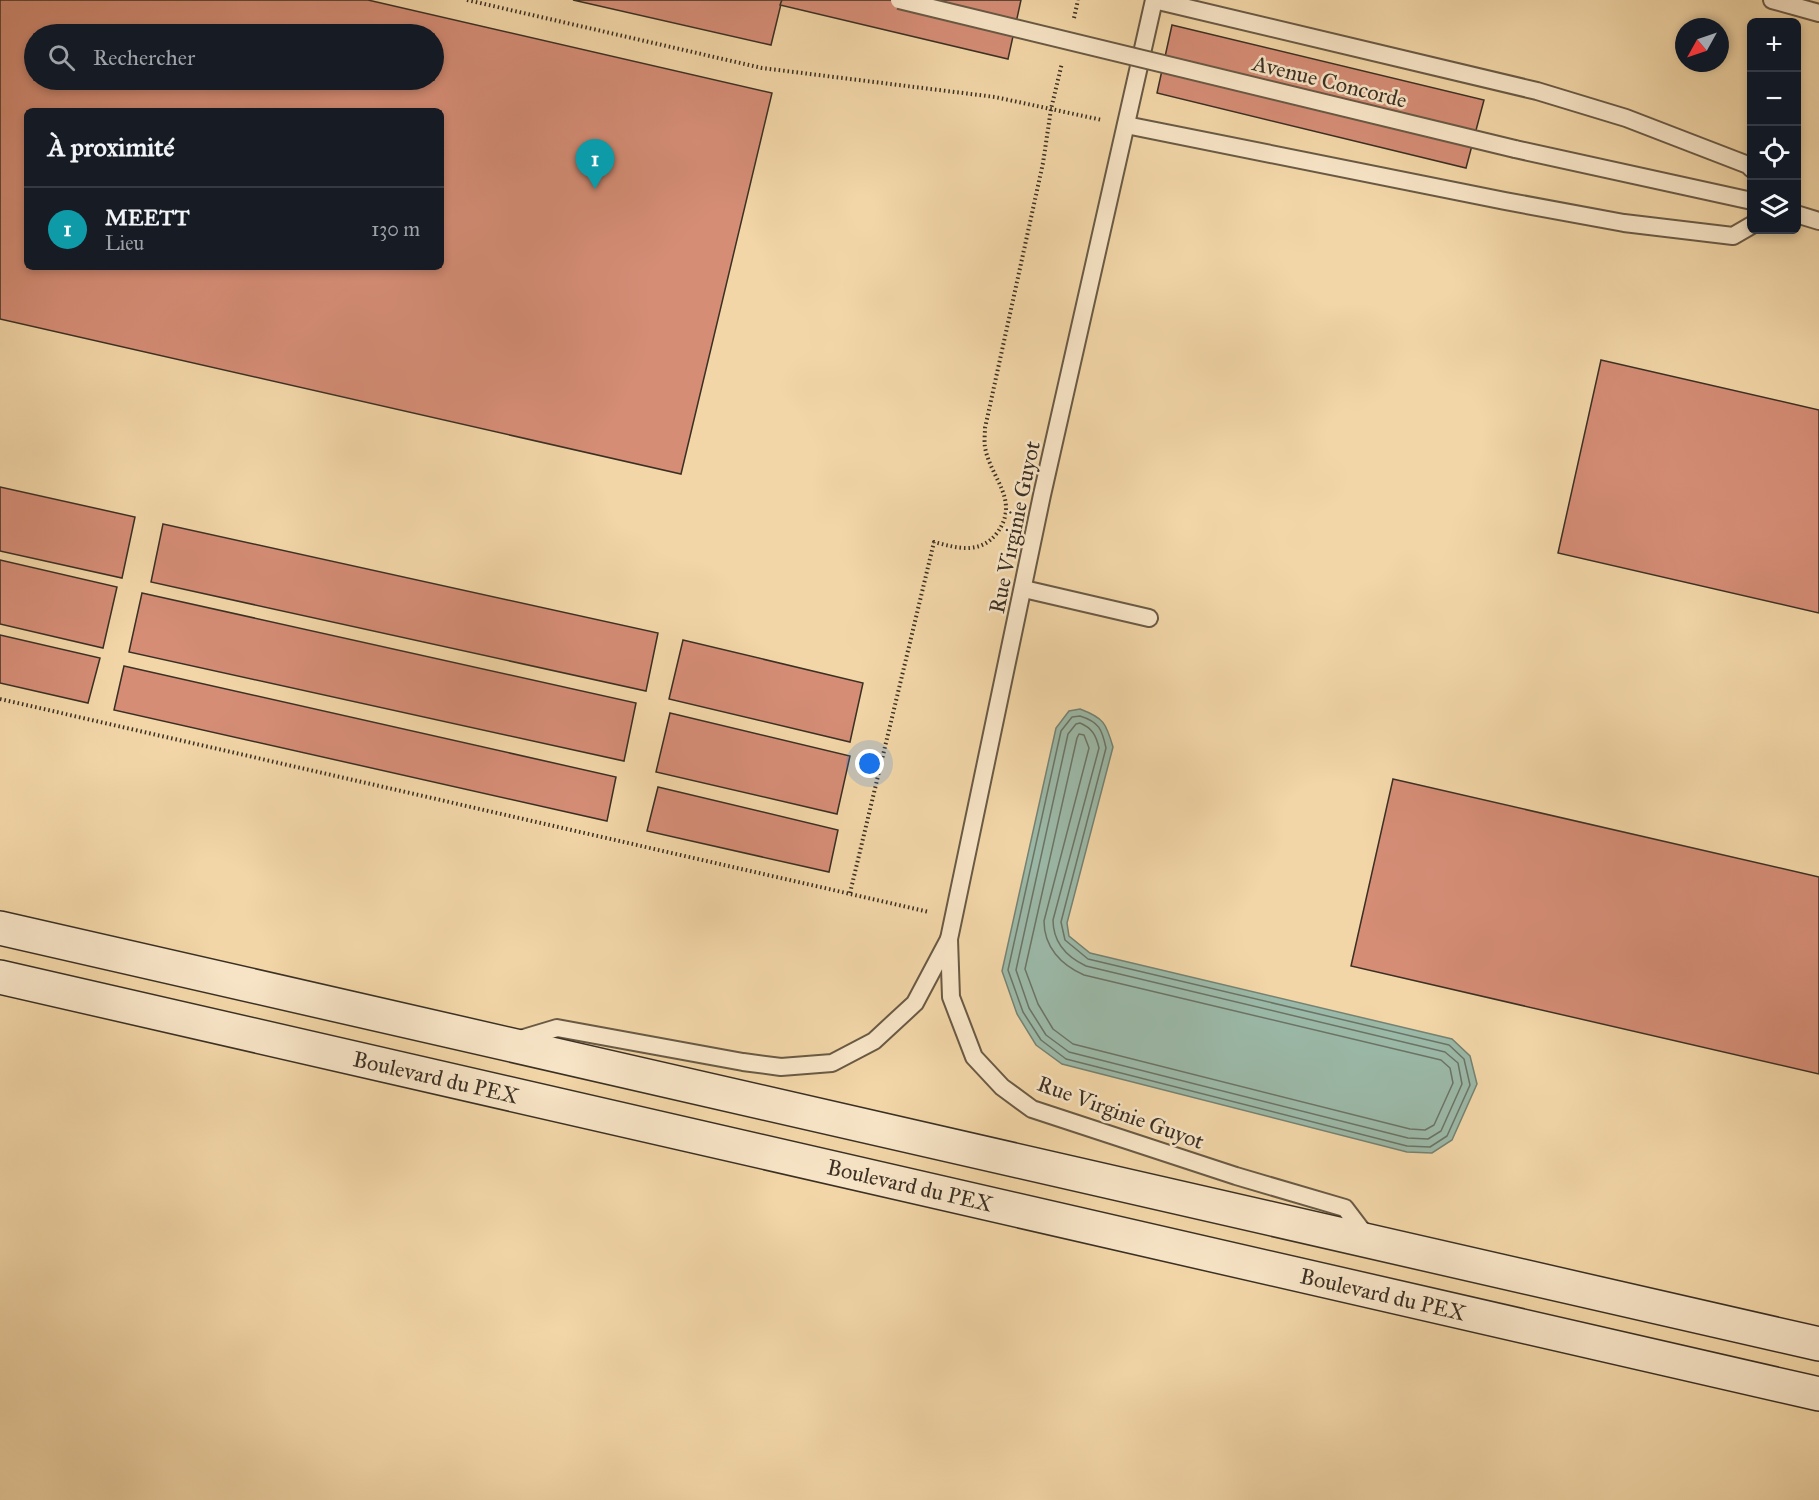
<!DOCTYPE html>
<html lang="fr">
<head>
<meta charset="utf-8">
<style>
  body { margin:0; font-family:"IM FELL Great Primer",serif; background:#242831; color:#f1f3f6 }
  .controls { position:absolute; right:18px; top:18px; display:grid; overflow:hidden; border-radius:9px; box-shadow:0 3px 9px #0003 }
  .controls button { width:54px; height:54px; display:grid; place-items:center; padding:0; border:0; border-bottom:2px solid #363941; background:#171b24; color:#f1f3f6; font:30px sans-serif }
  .compass { position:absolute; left:1675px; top:18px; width:54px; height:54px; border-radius:50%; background:#171b24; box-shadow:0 3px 9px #0003; rotate:230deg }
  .you { position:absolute; left:870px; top:764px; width:21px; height:21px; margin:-15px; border:4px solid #fff; border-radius:50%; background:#1a73e8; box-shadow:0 0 0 9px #1a73e833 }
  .badge { display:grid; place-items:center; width:39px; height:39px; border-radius:50%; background:#c59692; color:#fff; font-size:20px; font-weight:700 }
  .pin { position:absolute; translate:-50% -50px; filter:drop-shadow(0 2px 3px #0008) }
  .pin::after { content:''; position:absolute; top:32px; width:21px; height:18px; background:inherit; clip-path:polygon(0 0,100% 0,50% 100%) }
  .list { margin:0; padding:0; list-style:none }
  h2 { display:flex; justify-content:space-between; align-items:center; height:78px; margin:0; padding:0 24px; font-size:26px }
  h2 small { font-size:20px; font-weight:400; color:#9ea1a6 }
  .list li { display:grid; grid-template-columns:39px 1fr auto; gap:18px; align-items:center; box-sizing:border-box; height:84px; padding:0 24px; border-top:2px solid #363941 }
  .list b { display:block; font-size:22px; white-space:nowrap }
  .list p { margin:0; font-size:20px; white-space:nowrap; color:#9ea1a6 }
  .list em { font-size:20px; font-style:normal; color:#9ea1a6 }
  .icon { flex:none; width:33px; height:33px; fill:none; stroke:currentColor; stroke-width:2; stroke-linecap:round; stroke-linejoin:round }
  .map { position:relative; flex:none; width:1819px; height:1500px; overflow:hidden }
  .search { position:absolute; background:#171b24; box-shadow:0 3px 9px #0003; left:24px; top:24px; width:420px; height:66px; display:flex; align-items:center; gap:15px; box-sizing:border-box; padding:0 21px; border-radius:33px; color:#9ea1a6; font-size:22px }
  .panel { position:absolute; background:#171b24; box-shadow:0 3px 9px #0003; left:24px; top:108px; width:420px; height:162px; border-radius:9px }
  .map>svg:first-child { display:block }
  .water { fill:#9bb9a8; stroke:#758273; stroke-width:1.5 }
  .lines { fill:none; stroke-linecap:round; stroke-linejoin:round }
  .shore { stroke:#6b7466; stroke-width:1.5 }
  .building { fill:#d58d76; stroke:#3b3024; stroke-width:1.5; fill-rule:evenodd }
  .lane-casing { stroke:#695a45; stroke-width:20 }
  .secondary-casing { stroke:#3b3024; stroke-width:36 }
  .path { stroke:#3b3024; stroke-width:4; stroke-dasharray:1.5 3; stroke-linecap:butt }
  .lane { stroke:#f7e4c6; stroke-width:16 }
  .secondary { stroke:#f7e4c6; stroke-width:33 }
  .lane-bridge-casing { stroke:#695a45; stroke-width:20; stroke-linecap:butt }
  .lane-bridge { stroke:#f7e4c6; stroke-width:16 }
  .labels { text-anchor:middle; stroke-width:5; stroke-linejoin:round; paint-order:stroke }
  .street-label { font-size:22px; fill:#3b3024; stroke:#f7e4c6 }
</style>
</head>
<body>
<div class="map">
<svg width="1819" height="1500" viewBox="0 0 1819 1500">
  <rect width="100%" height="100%" fill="#f2d6a7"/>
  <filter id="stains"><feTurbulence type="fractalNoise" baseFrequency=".00333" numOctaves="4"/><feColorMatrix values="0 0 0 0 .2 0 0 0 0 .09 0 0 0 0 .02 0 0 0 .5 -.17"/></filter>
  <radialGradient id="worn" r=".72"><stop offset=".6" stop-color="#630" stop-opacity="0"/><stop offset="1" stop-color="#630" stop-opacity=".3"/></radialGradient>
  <path class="water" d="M1080,709C1104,718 1106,723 1113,747L1067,923L1069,936L1090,953L1452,1039L1470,1056L1477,1084L1452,1140L1432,1153L1407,1152L1062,1064L1036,1045L1017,1014L1002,971L1056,728L1069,711Z"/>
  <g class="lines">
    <g class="shore">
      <path d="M1080,716C1099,722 1102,729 1106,748L1061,922L1065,940L1088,959L1449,1045L1464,1059L1470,1085L1447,1136L1430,1147L1407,1146L1066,1059L1041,1040L1023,1012L1008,970L1061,731L1072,717Z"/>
      <path d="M1080,723C1092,728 1096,735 1099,748L1053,920C1053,942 1067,957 1086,966L1445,1052L1458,1063L1462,1084L1441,1131L1428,1139L1408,1138L1069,1052L1046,1035L1029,1008L1016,970L1068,734L1076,724Z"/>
      <path d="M1079,734L1084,735L1089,748L1044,921C1044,947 1061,965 1084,975L1441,1060L1450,1068L1453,1083L1434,1125L1425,1130L1410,1129L1073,1044L1053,1029L1038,1004L1025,969L1077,738Z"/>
    </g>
  </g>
  <g class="building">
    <path d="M0,0H368L772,93L681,474L0,319ZM34,34H434V80H34ZM27,111H441V267H27Z"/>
    <polygon points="573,0 782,0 771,45"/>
    <polygon points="782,0 1021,0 1008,59 780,5"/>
    <polygon points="1172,25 1484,100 1466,168 1157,93"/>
    <polygon points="1601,360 1819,410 1819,613 1558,553"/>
    <polygon points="0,487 135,517 122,578 0,551"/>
    <polygon points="163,524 658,633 646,691 151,582"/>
    <polygon points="0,560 117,587 103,648 0,624"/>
    <polygon points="142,593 636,703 624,761 129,652"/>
    <polygon points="0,635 100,658 88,703 0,683"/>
    <polygon points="683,640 863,683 850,742 669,699"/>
    <polygon points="124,666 616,777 607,821 114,710"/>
    <polygon points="670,713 850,756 837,814 656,772"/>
    <polygon points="1393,779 1819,877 1819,1074 1351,966"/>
    <polygon points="658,787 838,830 829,872 647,831"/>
  </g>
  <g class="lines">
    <defs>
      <g id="lane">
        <polyline points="1154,0 1042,495 949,939 951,997 974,1057 1002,1087 1032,1109 1236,1176 1345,1208 1367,1237"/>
        <polyline points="1154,0 1537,91 1626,118 1748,165 1752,169"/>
        <polyline points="1772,0 1819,13"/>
        <polyline points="1126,125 1505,201 1624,223 1733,236 1752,225"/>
        <polyline points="1515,149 1752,201"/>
        <polyline points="1796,214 1819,221"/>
        <polyline points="1024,589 1149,618"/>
        <polyline points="517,1040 557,1028 743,1062 781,1067 832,1063 874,1041 915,1003 949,939"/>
      </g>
      <g id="secondary">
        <polyline points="0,928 1819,1344"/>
        <polyline points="0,977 1819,1394"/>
      </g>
    </defs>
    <use href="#lane" class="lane-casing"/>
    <use href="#secondary" class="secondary-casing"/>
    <g class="path">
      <polyline points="467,0 762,68 995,97 1102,120"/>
      <polyline points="1074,18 1078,0"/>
      <polyline points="0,699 929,912"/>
      <path d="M850,893L934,542C957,548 980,555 997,533C1021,500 990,478 985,447C984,441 985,434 985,428L1043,163L1051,109L1062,63"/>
    </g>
    <use href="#lane" class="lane"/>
    <use href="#secondary" class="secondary"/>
    <defs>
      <polyline id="lane-bridge" points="899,0 1515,149"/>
    </defs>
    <use href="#lane-bridge" class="lane-bridge-casing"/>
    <use href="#lane-bridge" class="lane-bridge"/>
  </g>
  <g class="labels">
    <g class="street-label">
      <text transform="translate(1330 81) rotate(14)" y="8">Avenue Concorde</text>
      <text transform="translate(1014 527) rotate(-78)" y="8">Rue Virginie Guyot</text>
      <text transform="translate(436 1077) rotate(13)" y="8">Boulevard du PEX</text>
      <text transform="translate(1121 1112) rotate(20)" y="8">Rue Virginie Guyot</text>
      <text transform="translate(910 1185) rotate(13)" y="8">Boulevard du PEX</text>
      <text transform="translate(1383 1294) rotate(13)" y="8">Boulevard du PEX</text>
    </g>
  </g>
  <rect width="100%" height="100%" filter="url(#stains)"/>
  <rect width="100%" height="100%" fill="url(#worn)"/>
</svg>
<div class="controls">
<button>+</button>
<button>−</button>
<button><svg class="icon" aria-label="locate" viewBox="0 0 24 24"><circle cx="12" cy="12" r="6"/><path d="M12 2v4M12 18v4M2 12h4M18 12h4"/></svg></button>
<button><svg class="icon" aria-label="layers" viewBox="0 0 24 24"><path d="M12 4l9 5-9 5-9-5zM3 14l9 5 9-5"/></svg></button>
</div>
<svg class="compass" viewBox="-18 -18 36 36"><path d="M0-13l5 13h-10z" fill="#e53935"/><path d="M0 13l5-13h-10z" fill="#9ea1a6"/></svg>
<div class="you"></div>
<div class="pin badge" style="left:595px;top:189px;background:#0f9aa8">1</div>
<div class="search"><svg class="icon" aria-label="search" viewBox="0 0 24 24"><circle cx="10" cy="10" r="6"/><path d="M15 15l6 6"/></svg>Rechercher</div>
<section class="panel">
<h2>À proximité<small></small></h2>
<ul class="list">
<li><span class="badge" style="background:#0f9aa8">1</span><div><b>MEETT</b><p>Lieu</p></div><em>130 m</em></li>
</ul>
</section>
</div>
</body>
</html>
